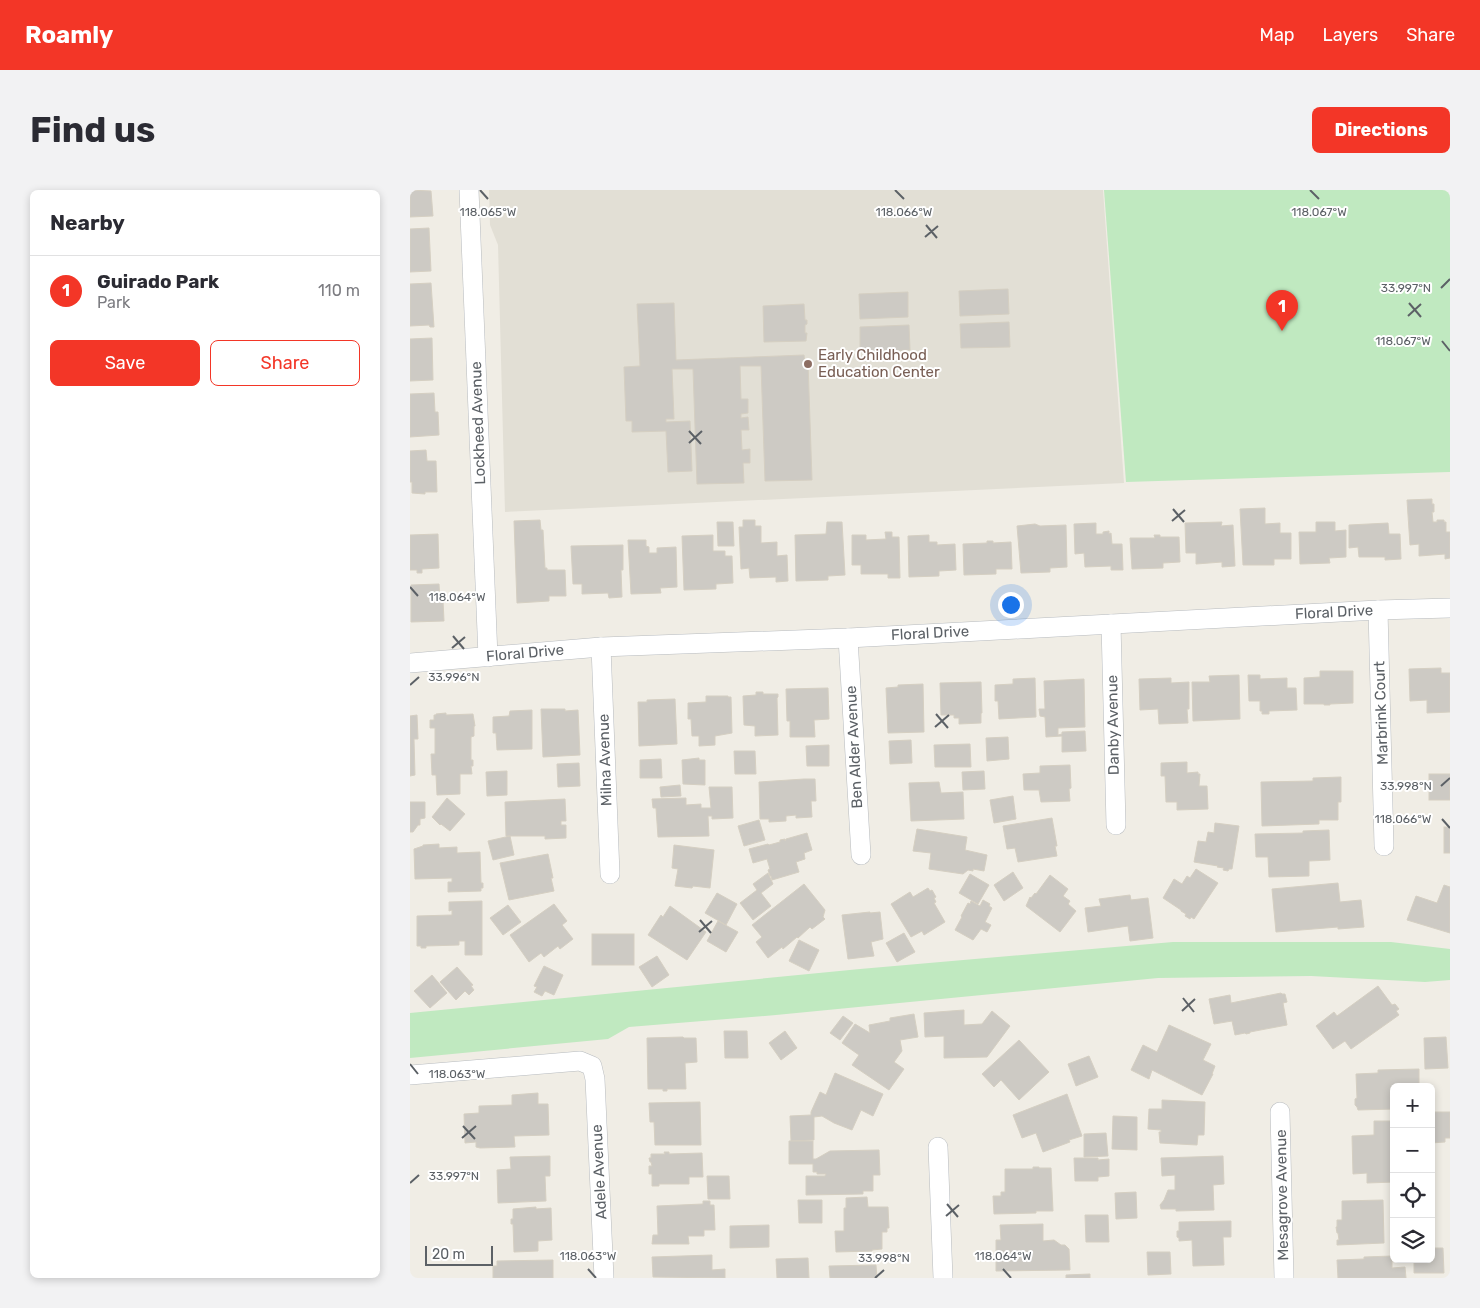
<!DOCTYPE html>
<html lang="en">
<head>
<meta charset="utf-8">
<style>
  body { margin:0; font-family:Rubik,sans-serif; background:#f2f2f3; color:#2b2b33 }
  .controls { position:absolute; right:15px; bottom:15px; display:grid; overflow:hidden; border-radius:8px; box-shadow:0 2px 8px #0003 }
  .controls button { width:45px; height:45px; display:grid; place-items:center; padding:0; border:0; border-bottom:1px solid #e1e1e2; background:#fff; color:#2b2b33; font:25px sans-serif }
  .scale { position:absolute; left:15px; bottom:12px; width:68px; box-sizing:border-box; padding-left:5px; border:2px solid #5c6166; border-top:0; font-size:14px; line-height:18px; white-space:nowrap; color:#5c6166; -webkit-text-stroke:4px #fff; paint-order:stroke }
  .you { position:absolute; left:600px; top:414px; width:18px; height:18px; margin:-12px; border:4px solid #fff; border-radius:50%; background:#1a73e8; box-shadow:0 0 0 8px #1a73e833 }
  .badge { display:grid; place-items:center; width:32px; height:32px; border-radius:50%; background:#f33627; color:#fff; font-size:16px; font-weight:700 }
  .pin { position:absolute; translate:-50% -41px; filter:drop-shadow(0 1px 2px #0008) }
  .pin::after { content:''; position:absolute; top:26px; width:18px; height:15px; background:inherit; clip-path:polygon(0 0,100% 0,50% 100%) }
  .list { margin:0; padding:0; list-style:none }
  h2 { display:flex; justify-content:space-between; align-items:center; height:65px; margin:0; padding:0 20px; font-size:21px }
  h2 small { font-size:16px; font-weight:400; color:#7c7c81 }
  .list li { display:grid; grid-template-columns:32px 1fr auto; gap:15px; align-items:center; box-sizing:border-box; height:70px; padding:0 20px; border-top:1px solid #e1e1e2 }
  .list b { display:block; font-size:19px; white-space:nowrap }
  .list p { margin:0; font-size:16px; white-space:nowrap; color:#7c7c81 }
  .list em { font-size:16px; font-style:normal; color:#7c7c81 }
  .actions { display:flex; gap:10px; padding:15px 20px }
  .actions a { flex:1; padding:11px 0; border:1px solid #f33627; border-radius:8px; text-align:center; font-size:18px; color:#f33627 }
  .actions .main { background:#f33627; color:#fff }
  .icon { flex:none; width:28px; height:28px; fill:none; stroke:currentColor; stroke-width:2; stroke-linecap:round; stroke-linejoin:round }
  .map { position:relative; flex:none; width:1040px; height:1088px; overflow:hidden; border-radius:8px }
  header { display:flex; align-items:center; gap:30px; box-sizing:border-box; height:70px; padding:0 25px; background:#f33627; color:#fff }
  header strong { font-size:24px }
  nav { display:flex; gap:28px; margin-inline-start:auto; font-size:18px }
  .intro { display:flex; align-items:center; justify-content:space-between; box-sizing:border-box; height:120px; padding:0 30px }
  h1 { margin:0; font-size:35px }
  .button { padding:12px 22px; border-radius:8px; background:#f33627; color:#fff; font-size:18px; font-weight:700 }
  main { display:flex; gap:30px; padding:0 30px }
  aside { flex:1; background:#fff; border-radius:8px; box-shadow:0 2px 8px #0003 }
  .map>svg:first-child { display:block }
  .education { fill:#e2dfd5 }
  .green { fill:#c0e9c0 }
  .building { fill:#cdcac4; stroke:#d5cfc2 }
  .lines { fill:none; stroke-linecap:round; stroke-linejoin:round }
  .minor-casing { stroke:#b7bbbf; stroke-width:20 }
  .minor { stroke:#fff; stroke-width:19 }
  .ticks { fill:none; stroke:#5c6166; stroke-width:2 }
  .education-dot { fill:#8d6e63; stroke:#fff; stroke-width:2 }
  .labels { text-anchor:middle; stroke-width:4; stroke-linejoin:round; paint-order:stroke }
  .education-label { font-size:15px; fill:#785e54; stroke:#fff; text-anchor:start }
  .street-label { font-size:15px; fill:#5c6166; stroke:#fff }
  .ticks-label { font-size:12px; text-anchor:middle; fill:#5c6166; stroke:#fff; stroke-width:4; stroke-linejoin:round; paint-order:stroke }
</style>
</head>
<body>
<header>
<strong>Roamly</strong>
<nav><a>Map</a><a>Layers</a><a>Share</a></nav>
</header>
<div class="intro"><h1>Find us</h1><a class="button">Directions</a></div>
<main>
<aside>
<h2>Nearby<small></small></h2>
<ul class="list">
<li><span class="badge">1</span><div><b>Guirado Park</b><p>Park</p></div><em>110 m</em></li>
</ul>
<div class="actions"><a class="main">Save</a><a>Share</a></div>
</aside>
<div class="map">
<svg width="1040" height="1088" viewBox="0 0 1040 1088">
  <rect width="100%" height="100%" fill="#f0ede5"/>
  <polygon class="education" points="79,0 693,0 714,293 95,322 88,55 80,35"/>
  <g class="green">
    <polygon points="694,0 1040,0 1040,282 716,292"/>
    <polygon points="763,752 981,752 1040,759 1040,790 1015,792 901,786 748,788 366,825 219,837 198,849 0,868 0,823 450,779"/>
  </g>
  <g class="building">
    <polygon points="0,0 21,1 23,26 0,27"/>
    <polygon points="19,38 21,81 0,82 0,39"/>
    <polygon points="21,93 24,137 20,137 19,135 0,136 0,94"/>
    <polygon points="598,99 599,124 550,126 549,101"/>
    <polygon points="498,102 498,127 450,129 449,104"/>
    <polygon points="264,113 266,170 394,165 395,173 398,173 402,290 355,291 351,176 330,176 331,209 338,209 338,223 331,224 331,228 338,227 339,240 331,240 332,260 340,259 340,273 333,273 334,293 287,294 283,179 262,179 264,229 256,229 256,232 280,231 282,281 258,282 256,241 222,242 222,231 216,231 214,177 230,176 227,114"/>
    <polygon points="394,114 395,130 397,130 397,134 395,135 395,143 397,143 396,151 354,152 353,116"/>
    <polygon points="599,132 600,157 551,158 550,134"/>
    <polygon points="499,135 500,160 450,162 450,137"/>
    <polygon points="22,148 23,190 0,191 0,149"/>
    <polygon points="24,203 25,222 28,222 29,245 0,247 0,204"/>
    <polygon points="16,260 17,271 26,271 27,302 15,302 15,304 2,303 2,292 0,292 0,261"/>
    <polygon points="1022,309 1022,314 1024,314 1024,322 1022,322 1023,332 1027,332 1027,330 1034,330 1034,332 1036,332 1036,342 1040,342 1040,368 1035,369 1035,364 1009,366 1009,354 1000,355 997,310"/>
    <polygon points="855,318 855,334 870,333 870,343 881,343 881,369 864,369 864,375 833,375 830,319"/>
    <polygon points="130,330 131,340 133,340 135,378 137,378 137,380 155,380 156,406 139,406 139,411 107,413 104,331"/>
    <polygon points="333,330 345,330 345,336 351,336 351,353 367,352 367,366 377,365 378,391 366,392 366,387 340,388 339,378 331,379 329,337 333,337"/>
    <polygon points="307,332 323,332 324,356 308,356"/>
    <polygon points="417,332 432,332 435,385 418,386 418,390 386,391 385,345 416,344"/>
    <polygon points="812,332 811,336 823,335 825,376 812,377 812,372 786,374 786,363 776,363 775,333"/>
    <polygon points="906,332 925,332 925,341 936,340 936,367 919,368 920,373 890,374 889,342 906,342"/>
    <polygon points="686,333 686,344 693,344 693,342 699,341 699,344 701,343 702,354 712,354 713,380 701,380 701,376 675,377 674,363 665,364 664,334"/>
    <polygon points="978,333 979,344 990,344 991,369 975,370 975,367 949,367 948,357 939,358 939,335"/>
    <polygon points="625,334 630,336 656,335 657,377 640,378 640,382 611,383 607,336"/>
    <polygon points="475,342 482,342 482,347 489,347 490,388 478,388 478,384 451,384 451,375 442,375 442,345 456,345 456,350 476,349"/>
    <polygon points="28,344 29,378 12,379 12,383 7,383 7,380 0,380 0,345"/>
    <polygon points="303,345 303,361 315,361 315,366 322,366 323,393 306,394 306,399 274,400 272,346"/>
    <polygon points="519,345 519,352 527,352 527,355 545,354 546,380 529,381 529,386 499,387 498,346"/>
    <polygon points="744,345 750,345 750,347 769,347 770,372 753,373 753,378 722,379 720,348 745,348"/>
    <polygon points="218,350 236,350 236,356 239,357 239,363 247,363 247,358 266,357 267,397 250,398 251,403 221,404"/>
    <polygon points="577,351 583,351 583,353 601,352 602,379 586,379 586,384 554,385 553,354 577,353"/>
    <polygon points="213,355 213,380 211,380 212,407 199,408 198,403 172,404 172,394 163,394 161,356"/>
    <polygon points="29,394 30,410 33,410 34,431 1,432 1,395"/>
    <polygon points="1031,478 1031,483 1040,483 1040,522 1017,523 1017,510 1000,511 999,479"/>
    <polygon points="910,481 943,481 943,513 920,514 920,515 914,515 914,514 894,514 894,488 910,487"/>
    <polygon points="829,485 830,529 783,531 782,492 800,492 799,486"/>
    <polygon points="838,485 850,485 850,489 877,488 877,498 886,498 887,520 859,521 859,524 852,524 852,521 850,521 850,511 839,511"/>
    <polygon points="625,488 626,527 589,529 588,511 585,511 585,495 603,494 603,489"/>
    <polygon points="761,488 761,493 779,492 779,519 777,519 778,533 749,534 748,519 730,520 729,489"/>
    <polygon points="674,489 675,537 648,538 648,545 652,544 652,542 675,541 676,561 652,562 652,546 636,547 635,527 630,526 629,519 635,519 634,491"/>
    <polygon points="571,492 572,523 571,523 571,533 549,534 549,528 544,528 544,525 531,525 530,493"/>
    <polygon points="513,494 514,542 478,543 476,498 488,497 488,495"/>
    <polygon points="418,498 419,529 404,530 405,547 380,547 380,531 377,531 376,499"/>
    <polygon points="346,502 353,502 353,504 368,504 368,507 367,508 368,545 345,546 345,536 334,535 333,506 346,505"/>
    <polygon points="296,506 318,506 318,507 321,507 322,543 305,546 305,555 289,556 289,546 282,546 281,529 278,529 278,513 296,512"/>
    <polygon points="265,509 267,554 229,556 228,512 237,512 237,510"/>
    <polygon points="131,519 155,519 155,521 168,520 170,565 133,567"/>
    <polygon points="122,520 122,559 87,560 86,543 83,543 83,527 99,526 100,521"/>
    <polygon points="36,523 36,525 63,524 65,536 64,536 64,546 61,547 61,570 63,570 63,576 61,576 62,584 50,584 50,604 27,605 26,585 22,585 21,564 25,564 25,538 20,538 20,530 24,530 24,525 26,525 26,524"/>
    <polygon points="7,525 8,549 4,549 5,585 0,586 0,526"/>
    <polygon points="598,547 599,569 577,571 576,548"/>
    <polygon points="501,550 502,573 480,574 479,551"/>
    <polygon points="560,554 561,577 525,577 524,555"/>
    <polygon points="419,555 419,576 397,576 396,556"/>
    <polygon points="324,561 345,561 346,584 325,584"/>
    <polygon points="289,568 289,570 295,570 295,595 273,594 272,570"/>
    <polygon points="251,569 252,588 230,588 230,570"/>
    <polygon points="777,572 777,583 788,582 788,584 790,584 789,596 797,596 798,619 767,620 767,612 756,612 755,586 751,586 751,573"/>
    <polygon points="169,573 170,596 148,597 147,574"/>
    <polygon points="660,575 661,598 659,599 660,611 631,612 629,600 614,600 613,584 630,583 630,576"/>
    <polygon points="97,581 97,605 77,606 76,582"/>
    <polygon points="574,581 575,599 553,600 552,582"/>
    <rect x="1019" y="584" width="21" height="26"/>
    <polygon points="931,587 931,612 928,612 928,630 909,630 909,634 852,636 851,592 903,591 903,588"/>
    <polygon points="394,589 405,589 406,611 401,611 402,627 386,628 386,625 376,626 376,631 359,632 359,629 350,629 349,592"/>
    <polygon points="529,592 531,603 553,602 554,629 501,631 499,593"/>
    <polygon points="270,595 271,606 251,607 250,597"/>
    <polygon points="299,597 322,597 323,628 302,629 302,626 298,626 299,646 248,647 246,618 243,618 242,609 276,608 276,615 291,614 291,618 301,618"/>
    <polygon points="603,606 606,629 584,633 580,610"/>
    <polygon points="37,608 55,624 40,641 31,634 30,635 22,627"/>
    <polygon points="155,609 156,631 151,631 151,635 156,635 156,648 135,649 135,646 96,646 95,612"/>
    <polygon points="0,612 15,612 15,628 10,629 10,635 8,635 3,642 0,642"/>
    <polygon points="642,628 647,656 645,656 647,666 608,672 605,658 597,659 593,636"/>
    <polygon points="349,630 355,650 334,656 328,636"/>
    <polygon points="805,633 829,636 822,679 819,679 818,681 813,680 814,678 807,677 808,676 784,672 788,651 796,652 798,642 804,643"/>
    <rect x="1034" y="637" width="6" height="26"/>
    <polygon points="507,639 557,647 555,660 577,665 574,681 563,679 563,681 558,680 553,684 519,679 521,663 503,661"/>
    <polygon points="919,640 920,670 899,671 899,686 859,687 858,667 846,667 845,644 893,643 893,641"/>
    <polygon points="397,643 402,660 394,663 395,669 386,672 389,682 362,690 361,686 360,686 358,680 360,679 357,669 343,673 339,659 358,654 359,655 370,652 370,650 375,649 375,651 376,649"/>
    <polygon points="100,646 104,665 83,670 78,651"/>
    <polygon points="29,654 29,658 47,657 47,663 70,662 71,693 73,693 73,698 71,698 71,701 38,702 38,692 42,692 42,688 5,689 4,659 13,656 13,655"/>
    <polygon points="264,655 304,660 300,698 283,696 282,698 265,696 268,679 262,678"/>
    <polygon points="138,664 143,688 141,688 144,701 99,710 90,673"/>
    <polygon points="786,679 808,693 784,729 781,727 780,729 775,726 776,724 771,721 771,720 753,708 764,689 772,694 777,686 780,688"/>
    <polygon points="603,682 613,698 594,711 584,695"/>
    <polygon points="358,683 363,694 351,703 361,716 343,730 330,713 347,700 343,694"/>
    <polygon points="560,684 579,695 568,714 549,703"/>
    <polygon points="640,685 658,699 653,706 660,711 658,714 666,721 650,742 616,716 620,707 621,708 625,703 626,704"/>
    <polygon points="928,693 930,712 951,710 954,737 928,739 928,737 866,742 862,699"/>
    <polygon points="394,694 415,720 413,727 415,729 402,739 400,737 388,748 387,747 373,759 372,757 358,768 346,752 352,747 342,735"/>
    <polygon points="1034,695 1040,697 1040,743 997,730 1006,706 1027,713"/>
    <polygon points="518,698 520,701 522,700 526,707 524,708 526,712 524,713 535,732 514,745 512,741 501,747 481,714 500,702 503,707"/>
    <polygon points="307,703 327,714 316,735 295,723"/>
    <polygon points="720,705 721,710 738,708 743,748 720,751 718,736 678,742 675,718 691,716 689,709"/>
    <polygon points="573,710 580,714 579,716 582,718 575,732 581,735 577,742 571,739 563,750 545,740 552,727 551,726 558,713 560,714 561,711 570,716"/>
    <polygon points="72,711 72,765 55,765 55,751 49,751 49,755 16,756 16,758 11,758 11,756 7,756 7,726 42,725 42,720 39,721 39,712"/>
    <polygon points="144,714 157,731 152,735 163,749 150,759 148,756 134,767 131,763 119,772 100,745"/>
    <polygon points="98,715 111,732 93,745 80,728"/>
    <polygon points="260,716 296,742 277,770 238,745 251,725 253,727"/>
    <polygon points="460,722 460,723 470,722 473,749 461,752 464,766 438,769 432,725"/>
    <polygon points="308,731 328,742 316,762 297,751"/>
    <polygon points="494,743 505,762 487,772 476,753"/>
    <rect x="182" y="744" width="42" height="31"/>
    <polygon points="389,750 409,760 399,781 379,771"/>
    <polygon points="247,766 259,785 242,797 229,777"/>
    <polygon points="134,776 153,785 144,805 135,801 132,806 124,802 127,797 124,796"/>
    <polygon points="47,777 63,795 61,796 64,800 59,805 55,801 46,810 30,792"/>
    <polygon points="22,785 37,803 20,818 4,801"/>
    <polygon points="968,796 982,815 985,814 989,819 986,821 989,825 941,859 935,851 923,859 906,836 924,822 927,826"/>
    <polygon points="871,803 872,804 875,804 877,812 873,813 877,835 840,842 840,843 836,844 835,843 825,845 822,831 804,834 799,809 820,805 821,813"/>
    <polygon points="554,820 554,835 572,834 582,821 600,836 577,867 534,868 534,846 515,847 514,823"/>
    <polygon points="504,824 508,847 490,850 492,861 484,872 494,879 479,900 442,875 449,865 432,853 445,834 460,843 459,835 480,831 480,828"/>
    <polygon points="433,826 443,833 430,850 420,843"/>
    <polygon points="759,835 801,854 793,870 805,876 802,884 803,884 792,905 742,880 739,889 721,880 733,855 747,862"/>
    <polygon points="314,841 337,841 338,868 315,868"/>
    <polygon points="375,841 387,858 371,870 359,853"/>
    <polygon points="273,847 274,848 286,848 287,872 275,873 276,899 257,899 257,901 253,901 253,899 238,899 237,848"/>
    <polygon points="1036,847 1038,878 1015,879 1014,848"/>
    <polygon points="609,850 639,882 609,910 591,890 584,897 572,884"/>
    <polygon points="679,866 688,887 666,896 658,874"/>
    <polygon points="1009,879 1009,895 1001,895 1001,897 984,897 984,919 948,920 947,917 945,915 945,909 947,908 946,884 968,883 968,880"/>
    <polygon points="425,883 473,904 463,926 451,920 442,940 424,933 412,926 404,927 404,950 381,951 380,926 401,925 401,922 410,902 416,905"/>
    <polygon points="128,903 128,914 138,914 139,945 104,946 105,957 70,958 66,957 66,952 55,953 54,924 69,923 69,916 102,915 102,905"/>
    <polygon points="657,904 672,946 659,950 660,952 633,962 626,943 612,948 603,925"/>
    <polygon points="752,910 795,912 794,945 788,945 787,955 750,953 749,942 751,942 751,940 738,939 739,919 752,919"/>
    <polygon points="290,912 291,955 245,955 244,932 240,932 239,913"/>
    <polygon points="1021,922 1040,922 1040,948 1035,948 1035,952 1021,953"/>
    <polygon points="703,926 727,927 727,960 702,959"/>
    <polygon points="964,931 984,931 984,992 957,993 957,983 943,984 942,946 964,945"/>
    <polygon points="696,943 698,966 674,967 674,944"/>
    <polygon points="379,951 403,951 403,969 406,969 420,961 469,960 470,985 463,985 463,1001 453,1001 453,1004 396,1005 396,986 415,986 416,984 407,984 407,982 403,982 403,974 379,974"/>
    <polygon points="254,962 259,962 259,964 292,963 293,987 279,987 279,994 249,994 249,996 242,996 242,984 239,984 239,976 242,976 241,972 240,972 239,968 241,968 241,964 255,964"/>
    <polygon points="140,966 140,986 135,986 136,1011 88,1013 87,980 101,979 100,967"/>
    <polygon points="813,966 814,994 803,995 804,1020 766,1021 766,1019 751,1019 750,1015 754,1010 758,1000 765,1000 765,985 752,986 751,968"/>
    <polygon points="664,968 688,968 688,970 699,969 699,986 688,987 688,991 665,991"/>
    <polygon points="623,977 629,977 629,978 641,978 643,1021 626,1021 626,1023 584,1024 583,1006 591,1006 591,1002 595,1002 595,979 623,979"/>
    <polygon points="297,986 319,986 320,1009 298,1009"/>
    <polygon points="726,1002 727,1028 706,1029 705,1003"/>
    <polygon points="457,1007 458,1017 478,1017 479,1038 477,1038 477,1042 472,1042 472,1059 462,1060 462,1061 426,1062 425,1041 434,1041 434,1018 436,1018 436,1008"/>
    <polygon points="388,1010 412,1010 412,1033 389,1033"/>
    <polygon points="973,1010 974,1053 927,1055 927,1050 929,1050 928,1043 927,1043 926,1037 927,1037 927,1030 932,1030 932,1011"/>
    <polygon points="293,1011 300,1011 300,1015 304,1015 305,1040 294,1040 294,1046 278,1046 279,1054 242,1054 243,1045 248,1045 247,1016 293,1014"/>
    <polygon points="126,1017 126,1019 141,1018 142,1050 128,1051 128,1061 104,1062 103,1034 101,1034 101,1029 103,1029 103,1019"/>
    <polygon points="675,1025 698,1025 699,1052 676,1052"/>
    <polygon points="821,1031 821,1047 813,1047 814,1075 783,1076 782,1050 769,1051 769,1048 767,1047 767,1041 769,1041 769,1032"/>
    <polygon points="633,1034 633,1051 644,1050 651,1055 655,1055 659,1059 660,1080 586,1081 586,1050 591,1050 590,1035"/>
    <polygon points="359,1035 359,1057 320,1058 320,1036"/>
    <polygon points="1021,1058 1033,1058 1034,1083 1004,1083 1004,1069 1021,1069"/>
    <polygon points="737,1062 760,1062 761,1084 738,1085"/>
    <polygon points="302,1065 302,1080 315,1079 315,1088 243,1087 242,1067"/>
    <polygon points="982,1066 982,1078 995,1077 996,1088 928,1088 927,1070 954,1069 954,1067"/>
    <polygon points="398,1068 399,1088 367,1088 366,1069"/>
    <polygon points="143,1070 143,1088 83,1088 83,1076 87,1076 87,1071"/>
    <polygon points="466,1075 467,1088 420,1088 419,1076"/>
    <polygon points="680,1084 680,1088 656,1088 656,1085"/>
  </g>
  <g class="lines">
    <defs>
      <g id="minor">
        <polyline points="59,0 78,467"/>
        <polyline points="968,420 974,656"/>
        <polyline points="701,434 706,635"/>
        <polyline points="438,448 451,665"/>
        <polyline points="191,457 200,684"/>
        <polyline points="0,473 191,457 438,448 968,420 1040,418"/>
        <polyline points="0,885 170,871 182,876 185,889 194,1088"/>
        <polyline points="870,922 874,1088"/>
        <polyline points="528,957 533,1088"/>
      </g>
    </defs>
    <use href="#minor" class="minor-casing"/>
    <use href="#minor" class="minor"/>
  </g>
  <path class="ticks" d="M70,0L78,9M485,0L494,9M900,0L909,9M516,35L527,48M515,47L528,36M1031,98L1040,89M999,113L1011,127M998,126L1011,114M1032,151L1040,161M279,241L291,254M279,253L292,241M763,319L774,332M762,331L775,320M0,397L8,406M43,446L54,459M42,458L55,447M0,495L9,487M526,524L538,538M525,537L539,525M1031,596L1040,588M1032,629L1040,638M290,730L301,743M289,742L302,731M773,808L784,822M772,821L785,809M0,874L8,884M53,936L65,949M52,948L66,936M0,993L9,985M537,1014L548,1027M536,1026L549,1015M178,1079L186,1088M593,1079L601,1088M465,1088L474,1080"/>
  <circle class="education-dot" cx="398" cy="174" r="5"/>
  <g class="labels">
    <g class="education-label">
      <text x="408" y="170">Early Childhood<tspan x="408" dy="17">Education Center</tspan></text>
    </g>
    <g class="street-label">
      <text transform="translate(68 233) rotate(-92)" y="5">Lockheed Avenue</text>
      <text transform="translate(924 422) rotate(-3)" y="5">Floral Drive</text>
      <text transform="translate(520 443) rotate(-3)" y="5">Floral Drive</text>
      <text transform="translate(115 463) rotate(-5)" y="5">Floral Drive</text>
      <text transform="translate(971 523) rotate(-92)" y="5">Marbrink Court</text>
      <text transform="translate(703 535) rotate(-91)" y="5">Danby Avenue</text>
      <text transform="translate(444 557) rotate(-93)" y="5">Ben Alder Avenue</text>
      <text transform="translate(195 570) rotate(-92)" y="5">Milna Avenue</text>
      <text transform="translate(189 982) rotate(-93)" y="5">Adele Avenue</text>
      <text transform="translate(872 1005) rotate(-91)" y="5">Mesagrove Avenue</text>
    </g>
  </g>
  <g class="ticks-label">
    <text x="78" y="26">118.065°W</text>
    <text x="494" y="26">118.066°W</text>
    <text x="909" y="26">118.067°W</text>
    <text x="996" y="102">33.997°N</text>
    <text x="993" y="155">118.067°W</text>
    <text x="47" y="411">118.064°W</text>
    <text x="44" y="491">33.996°N</text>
    <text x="996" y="600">33.998°N</text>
    <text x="993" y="633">118.066°W</text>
    <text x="47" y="888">118.063°W</text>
    <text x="44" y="990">33.997°N</text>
    <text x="178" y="1070">118.063°W</text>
    <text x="593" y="1070">118.064°W</text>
    <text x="474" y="1072">33.998°N</text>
  </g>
</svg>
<div class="controls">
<button>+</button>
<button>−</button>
<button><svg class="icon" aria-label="locate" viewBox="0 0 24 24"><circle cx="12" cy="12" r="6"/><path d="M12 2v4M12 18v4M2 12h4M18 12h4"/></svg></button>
<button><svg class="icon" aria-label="layers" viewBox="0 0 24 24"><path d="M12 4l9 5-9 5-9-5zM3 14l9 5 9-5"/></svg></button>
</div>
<div class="scale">20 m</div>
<div class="you"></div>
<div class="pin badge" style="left:872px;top:141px">1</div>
</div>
</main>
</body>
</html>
